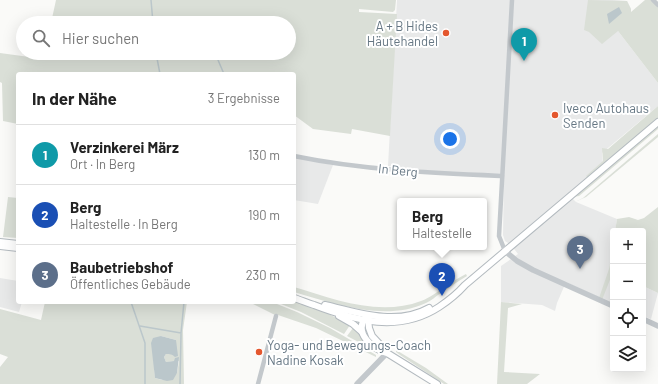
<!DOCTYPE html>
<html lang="de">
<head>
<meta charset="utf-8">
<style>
  body { margin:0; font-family:Barlow,sans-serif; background:#f2f2f2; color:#222 }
  .controls { position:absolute; right:12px; bottom:12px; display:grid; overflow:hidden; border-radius:4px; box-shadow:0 4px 16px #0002 }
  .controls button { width:36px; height:36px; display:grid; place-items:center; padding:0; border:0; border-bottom:1px solid #e0e0e0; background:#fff; color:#222; font:20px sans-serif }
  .you { position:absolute; left:450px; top:139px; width:14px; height:14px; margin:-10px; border:3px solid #fff; border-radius:50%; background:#1a73e8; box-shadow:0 0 0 6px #1a73e833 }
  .badge { display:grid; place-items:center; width:26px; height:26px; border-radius:50%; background:#ea580c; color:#fff; font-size:13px; font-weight:700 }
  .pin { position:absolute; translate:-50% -33px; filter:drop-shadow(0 1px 2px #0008) }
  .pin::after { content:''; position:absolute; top:21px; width:14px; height:12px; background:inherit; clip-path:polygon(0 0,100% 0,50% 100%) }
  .popup { position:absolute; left:397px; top:198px; width:90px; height:52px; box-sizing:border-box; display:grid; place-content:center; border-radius:4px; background:#fff; filter:drop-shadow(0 1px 3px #0005); font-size:13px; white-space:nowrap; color:#767676 }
  .popup b { font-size:15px; color:#222 }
  .popup::after { content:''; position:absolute; left:50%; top:100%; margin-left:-8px; border:8px solid transparent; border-top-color:#fff }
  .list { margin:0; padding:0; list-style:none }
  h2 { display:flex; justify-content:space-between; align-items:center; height:52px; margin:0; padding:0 16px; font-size:17px }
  h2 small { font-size:13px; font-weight:400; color:#767676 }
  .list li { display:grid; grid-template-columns:26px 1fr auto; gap:12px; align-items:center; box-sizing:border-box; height:60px; padding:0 16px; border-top:1px solid #e0e0e0 }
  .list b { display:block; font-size:15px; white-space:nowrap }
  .list p { margin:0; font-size:13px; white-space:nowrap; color:#767676 }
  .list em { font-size:13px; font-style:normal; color:#767676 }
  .icon { flex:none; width:22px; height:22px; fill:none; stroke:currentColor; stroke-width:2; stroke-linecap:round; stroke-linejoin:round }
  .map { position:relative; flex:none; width:658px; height:384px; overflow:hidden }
  .search { position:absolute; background:#fff; box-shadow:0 4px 16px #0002; left:16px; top:16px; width:280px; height:44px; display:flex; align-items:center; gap:10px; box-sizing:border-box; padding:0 14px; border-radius:22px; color:#767676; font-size:15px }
  .panel { position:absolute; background:#fff; box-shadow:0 4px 16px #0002; left:16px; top:72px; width:280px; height:232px; border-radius:4px }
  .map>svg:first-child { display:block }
  .built { fill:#e8e9e9 }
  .green { fill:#dadfd7; fill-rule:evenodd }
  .water { fill:#bbc7cb }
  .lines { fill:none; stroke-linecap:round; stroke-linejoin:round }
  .stream { stroke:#bbc7cb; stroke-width:1.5 }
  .secondary-casing { stroke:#b3babf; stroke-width:8 }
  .minor { stroke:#c3c8cc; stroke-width:4.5 }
  .tertiary { stroke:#c3c8cc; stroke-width:5.5 }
  .secondary { stroke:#fff; stroke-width:6 }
  .poi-dot { fill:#e4572e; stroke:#fff; stroke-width:1.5 }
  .labels { text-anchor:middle; stroke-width:4; stroke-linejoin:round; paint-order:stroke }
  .poi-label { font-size:13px; fill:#657683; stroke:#fff; text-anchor:start }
  .street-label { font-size:13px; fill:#657683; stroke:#fff }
</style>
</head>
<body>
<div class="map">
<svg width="658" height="384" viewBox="0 0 658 384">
  <rect width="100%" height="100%" fill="#fafaf8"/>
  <g class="built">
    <polygon points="397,0 612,0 627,1 631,9 618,31 658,83 658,106 602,153 603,165 568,194 576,202 617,219 615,231 613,231 613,242 609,269 613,272 613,304 566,282 557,303 555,311 542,305 501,302 501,266 518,254 511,245 505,241 503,235 504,176 433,171 388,166"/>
    <polygon points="294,157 333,165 318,204 294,200"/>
    <polygon points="0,278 18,281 18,302 22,302 19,312 0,307"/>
    <polygon points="643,286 658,293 651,319 643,316"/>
  </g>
  <g class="green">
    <polygon points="56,0 396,0 395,10 393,12 359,9 359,12 397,14 390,136 352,129 351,134 313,129 294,115 294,74 18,74 18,124 3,121 2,83 0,82 0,53 44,59 45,53 289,53 289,23 51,23"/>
    <polygon points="588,0 627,1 631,9 631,12 645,0 651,0 658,7 658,83 618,31 602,44 589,32 584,30"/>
    <polygon points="658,106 658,119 588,178 586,176 603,161 602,148 608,149"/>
    <polygon points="658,126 658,129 579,196 573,197"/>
    <polygon points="658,134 658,137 586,197 575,202 583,198"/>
    <polygon points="8,197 18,198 18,238 3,237"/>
    <polygon points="658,207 658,293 643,286 643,231 615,231 617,219 629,217 638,220 644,218"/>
    <polygon points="613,242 613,272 602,300 599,298 609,269"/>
    <path d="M466,274L467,276C458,281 450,287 441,293C436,296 431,301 426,303C385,322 335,304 294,292V287C334,299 379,317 421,301C430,298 438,291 447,285C453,281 459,278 466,274Z"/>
    <polygon points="294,301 317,308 350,325 344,334 301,312 276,302 294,302"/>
    <path d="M45,302H187L183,330L184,384H0V367L8,357L0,354V309L41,320ZM161,336L176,340L173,354H166L164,357L166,362L179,361L177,373L162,380L155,378L154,365Z"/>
    <polygon points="249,302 272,302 297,312 330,328 376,355 376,357 316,328 278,315 275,315"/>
    <polygon points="501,302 522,304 508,308 504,372 540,374 527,384 497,384"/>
    <path d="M353,328C360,334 364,342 372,347V349L347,336Z"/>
    <polygon points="396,350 426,368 448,384 444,384 400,355 396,352"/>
  </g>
  <g class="water">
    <polygon points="619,7 622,13 609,24 607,14"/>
    <path d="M161,336L176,340L178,356L175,357C172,354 170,354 166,354L164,357L166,362L174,361L175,358L179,357L177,373L173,380L167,381L155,378L151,343L153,338Z"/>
  </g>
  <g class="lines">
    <g class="stream">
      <polyline points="151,0 153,23"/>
      <polyline points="156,53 160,74"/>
      <polyline points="215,53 224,74"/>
      <polyline points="131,302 145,343 145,384"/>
      <polyline points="140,326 181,333 184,302"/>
      <polyline points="180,384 181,334"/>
    </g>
    <defs>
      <g id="secondary">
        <polyline points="0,242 18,244"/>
        <polyline points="0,246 18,248"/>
        <path d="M294,298C301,300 307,303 314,305C356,321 399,333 439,307C448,301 457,294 465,285L658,122"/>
        <path d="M325,305C358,313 397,326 429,308"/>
        <polyline points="339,316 353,324 362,332"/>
        <path d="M365,318C354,334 373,349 387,353L437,384"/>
        <polyline points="368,319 369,328 372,336 386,351"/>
      </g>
    </defs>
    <use href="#secondary" class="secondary-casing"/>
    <g class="minor">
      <polyline points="653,0 658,5"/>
      <path d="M294,156C362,170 433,173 502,176"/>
      <polyline points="505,251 499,236 512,0"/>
      <polyline points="258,384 276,316"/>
    </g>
    <g class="tertiary">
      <polyline points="505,251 517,261 533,270 613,306"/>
      <polyline points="643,319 658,326"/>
      <polyline points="357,384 387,353"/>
    </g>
    <use href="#secondary" class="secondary"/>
  </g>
  <g class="poi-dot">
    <circle cx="446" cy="33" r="4"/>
    <circle cx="555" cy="115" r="4"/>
    <circle cx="259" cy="352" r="4"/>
  </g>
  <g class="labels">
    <g class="poi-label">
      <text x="438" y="31" text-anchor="end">A + B Hides<tspan x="438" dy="15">Häutehandel</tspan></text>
      <text x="563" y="113">Iveco Autohaus<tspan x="563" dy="15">Senden</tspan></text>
      <text x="267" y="350">Yoga- und Bewegungs-Coach<tspan x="267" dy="15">Nadine Kosak</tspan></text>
    </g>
    <g class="street-label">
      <text transform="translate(398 170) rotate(6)" y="5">In Berg</text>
    </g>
  </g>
</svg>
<div class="controls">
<button>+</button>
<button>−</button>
<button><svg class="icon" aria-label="locate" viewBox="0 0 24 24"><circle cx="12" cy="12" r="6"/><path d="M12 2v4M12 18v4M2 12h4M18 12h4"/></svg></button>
<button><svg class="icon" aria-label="layers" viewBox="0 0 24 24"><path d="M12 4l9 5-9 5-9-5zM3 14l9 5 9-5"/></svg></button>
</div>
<div class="you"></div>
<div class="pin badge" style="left:524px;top:61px;background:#0f9aa8">1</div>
<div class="pin badge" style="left:442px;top:296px;background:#1a4fb4">2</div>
<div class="popup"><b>Berg</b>Haltestelle</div>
<div class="pin badge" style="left:580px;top:269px;background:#5c6f8a">3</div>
<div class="search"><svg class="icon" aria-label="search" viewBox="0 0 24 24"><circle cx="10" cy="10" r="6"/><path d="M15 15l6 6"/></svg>Hier suchen</div>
<section class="panel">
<h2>In der Nähe<small>3 Ergebnisse</small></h2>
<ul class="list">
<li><span class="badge" style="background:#0f9aa8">1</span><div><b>Verzinkerei März</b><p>Ort · In Berg</p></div><em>130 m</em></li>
<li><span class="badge" style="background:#1a4fb4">2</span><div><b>Berg</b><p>Haltestelle · In Berg</p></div><em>190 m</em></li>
<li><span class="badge" style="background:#5c6f8a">3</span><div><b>Baubetriebshof</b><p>Öffentliches Gebäude</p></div><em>230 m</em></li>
</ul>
</section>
</div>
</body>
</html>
